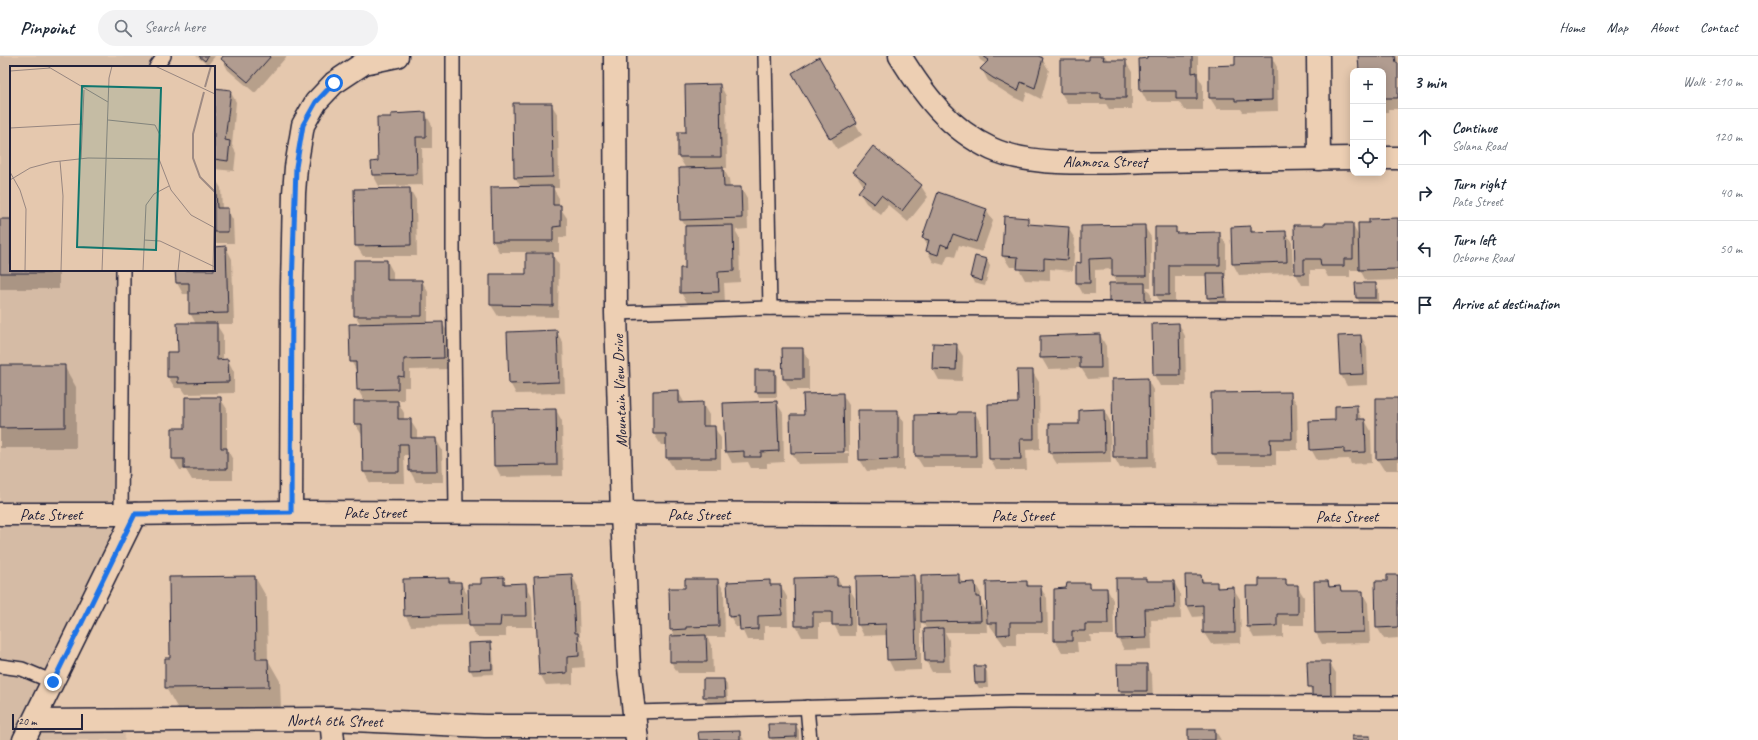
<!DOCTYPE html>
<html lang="en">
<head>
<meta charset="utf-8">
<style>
  body { margin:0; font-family:Caveat,sans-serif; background:#f2f2f3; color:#1f2937 }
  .controls { position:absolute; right:12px; top:12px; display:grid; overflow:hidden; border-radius:8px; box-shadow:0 2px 10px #0003 }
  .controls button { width:36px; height:36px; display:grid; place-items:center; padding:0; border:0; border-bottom:1px solid #e0e1e3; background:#fff; color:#1f2937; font:20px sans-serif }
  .scale { position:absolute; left:12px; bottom:10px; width:71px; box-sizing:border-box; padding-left:4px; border:2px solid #22223b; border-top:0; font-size:11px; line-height:14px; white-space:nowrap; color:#22223b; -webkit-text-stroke:3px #edcfb3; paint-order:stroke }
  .stop { position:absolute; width:12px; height:12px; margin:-9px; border:3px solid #1a73e8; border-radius:50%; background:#fff }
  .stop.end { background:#1a73e8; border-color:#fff; box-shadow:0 1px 4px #0008 }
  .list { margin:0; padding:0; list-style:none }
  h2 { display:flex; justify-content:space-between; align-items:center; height:52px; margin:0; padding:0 16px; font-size:17px }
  h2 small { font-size:13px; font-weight:400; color:#747a83 }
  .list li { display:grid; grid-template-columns:26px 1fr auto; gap:12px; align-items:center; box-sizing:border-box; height:56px; padding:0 16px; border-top:1px solid #e0e1e3 }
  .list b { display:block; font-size:15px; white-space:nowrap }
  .list p { margin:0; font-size:13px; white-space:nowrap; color:#747a83 }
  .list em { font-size:13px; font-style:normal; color:#747a83 }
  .icon { flex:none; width:22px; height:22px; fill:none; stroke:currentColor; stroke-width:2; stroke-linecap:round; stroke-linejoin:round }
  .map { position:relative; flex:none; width:1398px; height:684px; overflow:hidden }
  header { display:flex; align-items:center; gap:24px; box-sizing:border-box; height:56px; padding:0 20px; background:#fff; border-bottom:1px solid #e0e1e3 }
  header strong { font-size:19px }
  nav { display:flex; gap:22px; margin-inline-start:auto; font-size:14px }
  .search { width:280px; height:36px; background:#f2f2f3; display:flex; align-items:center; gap:10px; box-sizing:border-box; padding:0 14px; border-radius:22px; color:#747a83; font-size:15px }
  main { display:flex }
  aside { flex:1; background:#fff }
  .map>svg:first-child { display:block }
  .built { fill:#d5bba5 }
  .shadow { fill:#0003; fill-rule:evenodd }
  .building { fill:#b19c90; stroke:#22223b }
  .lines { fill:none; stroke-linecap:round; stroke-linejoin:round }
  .service-casing { stroke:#22223b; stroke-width:16 }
  .minor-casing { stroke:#22223b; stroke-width:25 }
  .tertiary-casing { stroke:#22223b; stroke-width:25 }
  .service { stroke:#edcfb3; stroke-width:13 }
  .minor { stroke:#edcfb3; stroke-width:22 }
  .tertiary { stroke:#edcfb3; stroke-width:22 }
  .route { stroke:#1a73e8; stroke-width:5 }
  .labels { text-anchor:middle; stroke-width:3; stroke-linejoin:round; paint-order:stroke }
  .street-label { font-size:16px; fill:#22223b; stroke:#edcfb3 }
  .inset-river { fill:none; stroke:#9d8a83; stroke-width:2 }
  .inset-road { fill:none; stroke:#978680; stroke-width:1 }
  .view { fill:#0f766e; fill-opacity:0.15; stroke:#0f766e; stroke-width:2 }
  .inset-edge { fill:none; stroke:#22223b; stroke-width:2 }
</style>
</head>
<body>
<header>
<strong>Pinpoint</strong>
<div class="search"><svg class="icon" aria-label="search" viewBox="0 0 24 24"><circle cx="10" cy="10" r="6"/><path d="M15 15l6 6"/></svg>Search here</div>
<nav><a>Home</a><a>Map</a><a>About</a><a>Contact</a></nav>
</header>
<main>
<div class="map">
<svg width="1398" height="684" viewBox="0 0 1398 684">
  <rect width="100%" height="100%" fill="#e5c8ae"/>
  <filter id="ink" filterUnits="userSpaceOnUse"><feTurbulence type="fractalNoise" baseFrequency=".025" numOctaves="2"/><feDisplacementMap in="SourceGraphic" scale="8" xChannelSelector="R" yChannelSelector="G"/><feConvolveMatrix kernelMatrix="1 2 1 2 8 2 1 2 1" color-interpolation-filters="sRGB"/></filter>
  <g filter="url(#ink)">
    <polygon class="built" points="0,0 164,0 156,11 11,11 11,214 123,214 121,458 135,458 35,665 124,665 125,684 0,684"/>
    <g class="shadow">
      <polygon points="196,0 215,0 208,9"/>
      <polygon points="224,0 287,0 255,37 228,14 222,3"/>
      <polygon points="978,0 1042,0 1042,3 1049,14 1041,43 1027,36 1024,46 1013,41 988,25 982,13 986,8 980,4"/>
      <polygon points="1090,0 1105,0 1108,5 1125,5 1132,16 1132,53 1109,53 1106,48 1068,48 1061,37 1090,5"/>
      <polygon points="1148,0 1198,0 1198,20 1203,29 1203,54 1184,54 1179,46 1147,46 1141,35 1140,4 1148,3"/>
      <polygon points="1236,0 1271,0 1277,11 1278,55 1243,56 1241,53 1217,53 1210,42 1210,11 1236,10"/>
      <polygon points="1359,0 1397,0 1398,3 1398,53 1388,53 1388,56 1383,56 1383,15 1360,15"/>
      <polygon points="819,3 862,79 837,93 794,17"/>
      <polygon points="720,29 726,40 727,112 723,112 729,123 730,132 741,132 747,143 748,173 735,174 739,181 740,226 724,227 725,247 688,248 681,237 686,213 686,171 681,163 686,113 679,101 687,77"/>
      <polygon points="214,33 230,35 236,46 232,89 236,97 234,115 214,113"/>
      <polygon points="551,48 558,59 559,132 553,132 559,142 559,150 567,162 567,181 559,182 559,196 499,196 493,185 492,132 521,131 515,121"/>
      <polygon points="425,57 432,69 432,92 422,92 423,129 379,130 373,119 379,106 392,62"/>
      <polygon points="854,116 921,130 928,141 908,166 888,149 881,159 866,147 859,136 864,130"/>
      <polygon points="214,121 221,132 222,153 227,153 233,164 234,187 214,187"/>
      <polygon points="410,133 416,144 417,200 363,200 356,189"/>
      <polygon points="986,154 993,165 982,196 959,189 955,201 948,199 944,209 933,206 927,195 928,190 923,182"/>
      <polygon points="1027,163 1031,170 1068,172 1075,183 1073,215 1050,213 1050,225 1025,224 1018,211 1010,211 1003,200"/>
      <polygon points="1398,163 1398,224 1366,225 1360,214 1350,214 1350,221 1328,221 1324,214 1310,214 1310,229 1302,229 1296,218 1295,170 1352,168 1359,181 1370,168"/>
      <polygon points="0,164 11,164 11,214 59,214 59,233 0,233"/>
      <polygon points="1144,170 1151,181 1151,231 1146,231 1151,239 1151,257 1116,257 1118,228 1113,220 1113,213 1095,214 1095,238 1083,238 1077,227 1082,208 1082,171"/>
      <polygon points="1251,171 1254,177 1286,176 1292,187 1293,217 1239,219 1233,208"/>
      <polygon points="1175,172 1178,178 1219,177 1226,188 1226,220 1224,220 1226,223 1227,246 1211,247 1208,242 1208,220 1175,220 1175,250 1163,250 1156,239"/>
      <polygon points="226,191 232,203 234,268 216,268 223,279 223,305 228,304 234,316 234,337 186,338 182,332 175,332 168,321 179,297 196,268 190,257 190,238 183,238 177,227 176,214 214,214 214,192"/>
      <polygon points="552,198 559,209 558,261 498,260 491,249 491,219 527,219"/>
      <polygon points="987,204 990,210 985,230 974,227 971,221"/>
      <polygon points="387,205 393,216 393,225 422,225 428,236 428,267 442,267 449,278 450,313 410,314 410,331 404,331 404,344 397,344 404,357 404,364 410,364 417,375 417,383 436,383 442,394 443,426 416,426 410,415 409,399 404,399 405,427 370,427 364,416 364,379 362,379 355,368 365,346 358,334 357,316 351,305 361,269 355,259"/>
      <polygon points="1356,228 1376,228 1379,233 1379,247 1360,247 1357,242"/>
      <polygon points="1179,268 1185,280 1186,330 1160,330 1154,319"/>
      <polygon points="557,276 563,287 565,337 516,338 510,327"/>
      <polygon points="1100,279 1106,290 1107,322 1088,323 1081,312 1048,313 1041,301"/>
      <polygon points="1361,280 1367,291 1368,329 1347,330 1341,319"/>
      <polygon points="933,288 956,289 963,300 962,325 939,324 933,313"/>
      <polygon points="802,293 809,304 809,334 791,334 784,323"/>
      <polygon points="0,310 64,310 76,331 76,392 0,392"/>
      <polygon points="774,315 777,320 777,341 759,341 756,336"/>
      <polygon points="1032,315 1039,326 1040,393 1026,394 1027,414 996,414 990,403 989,349 1019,348"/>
      <polygon points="1147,323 1153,334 1155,411 1120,412 1114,401"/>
      <polygon points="678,335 685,348 702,347 709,359 709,371 714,371 721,382 721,413 674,413 667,402 667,389 661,389 654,378"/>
      <polygon points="1290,337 1297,348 1298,394 1276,394 1276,409 1219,409 1213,398 1212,338"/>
      <path d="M842,338L849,349V407L798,408L792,397L805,360ZM848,395L849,397L796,398V396Z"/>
      <polygon points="220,342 227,353 227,393 233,404 233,424 192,424 186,414 180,414 173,402 186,373"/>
      <polygon points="1398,343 1398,414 1384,414 1377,403"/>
      <polygon points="776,346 783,357 784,406 767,407 767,412 751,412 748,406 732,407 726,395"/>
      <polygon points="1356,350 1362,364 1365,364 1371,375 1372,407 1351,408 1349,403 1317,404 1311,393"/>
      <polygon points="556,354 562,365 563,420 501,421 495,409"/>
      <polygon points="1104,354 1110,365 1111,407 1057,408 1050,397 1080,369"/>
      <polygon points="897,355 904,366 904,414 867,415 860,404"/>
      <polygon points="975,357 981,368 982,411 923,411 916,400 916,360 958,359"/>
      <polygon points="572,519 578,531 580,583 584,589 585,611 573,612 573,628 546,629 540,618"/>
      <polygon points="958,519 963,527 975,527 981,538 981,545 986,554 987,576 945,576 949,584 950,616 932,616 926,605 925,574 927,574 921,563 921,614 894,615 888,603 887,579 864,580 858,568 914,520 922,534"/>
      <polygon points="1201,520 1205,527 1216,527 1219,532 1233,532 1240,543 1241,587 1211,588 1204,577 1204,560 1193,561 1187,549"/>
      <polygon points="1398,520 1398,582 1384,583 1377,571 1388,526"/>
      <polygon points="255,521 267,542 268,604 280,625 281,652 178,653 166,632"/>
      <polygon points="503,522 507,529 526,528 532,540 533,571 506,571 506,581 477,581 470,570 469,529 482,529"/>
      <polygon points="837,522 842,531 848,531 855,542 855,580 840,580 833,567 819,567 819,581 802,581 796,570"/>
      <polygon points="449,523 451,527 461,527 467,538 468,569 411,570 405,559"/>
      <polygon points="1145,523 1147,526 1174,526 1180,537 1181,563 1151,564 1152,593 1124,594 1118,582"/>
      <polygon points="718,524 724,535 725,581 707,581 712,591 713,617 678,617 671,606 675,581 671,573 686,533"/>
      <polygon points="1285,524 1289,530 1297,530 1304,541 1304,569 1283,569 1283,581 1254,582 1248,571 1260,531"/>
      <polygon points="769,525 772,530 781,530 787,541 788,570 764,570 764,584 747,584 741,571 736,571 730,560"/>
      <polygon points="1027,526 1030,531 1040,531 1047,542 1048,577 1016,577 1016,589 1004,589 988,567"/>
      <polygon points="1328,526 1331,532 1340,531 1343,536 1362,536 1368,547 1370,587 1322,588 1316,577"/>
      <polygon points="1088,528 1091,533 1107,533 1113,544 1114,579 1090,579 1091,586 1077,586 1078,596 1062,596 1055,585 1067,533"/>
      <polygon points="490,587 493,593 494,618 473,619 470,613"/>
      <polygon points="1329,606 1336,617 1336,651 1320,651 1309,630"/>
      <polygon points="1119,609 1146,609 1152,620 1153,646 1125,646 1119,635"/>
      <polygon points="984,611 987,616 988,632 979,632 976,627"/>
      <polygon points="704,624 724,624 727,629 728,646 708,647 704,641"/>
      <polygon points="795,669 799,674 799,684 772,684 770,681"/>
      <polygon points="1215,674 1221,684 1189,684"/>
      <polygon points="739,676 744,684 700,684"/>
    </g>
    <g class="building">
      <polygon points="199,0 208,0 205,5"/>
      <polygon points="223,0 271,0 248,26 221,3"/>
      <polygon points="983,0 1038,0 1043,2 1035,32 1021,26 1018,35 993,22 980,13 989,4"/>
      <polygon points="1089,0 1104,0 1103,4 1126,4 1126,42 1101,42 1101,37 1060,37 1060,4 1089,4"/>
      <polygon points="1147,0 1192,0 1192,17 1197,16 1197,43 1176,43 1176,35 1140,35 1139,3 1147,2"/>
      <polygon points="1235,0 1272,0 1272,44 1235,45 1235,42 1209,42 1209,10 1235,9"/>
      <polygon points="1358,0 1395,0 1396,7 1398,7 1398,42 1383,42 1383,15 1359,15"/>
      <polygon points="819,1 857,67 830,83 792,17"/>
      <polygon points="720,28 721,101 678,101 678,76 686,76 685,29"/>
      <polygon points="214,32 231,34 225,84 230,85 228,105 214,103"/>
      <polygon points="513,47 552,47 553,121 514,122"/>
      <polygon points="426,56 426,81 416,81 417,118 372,119 371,106 378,105 377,61 391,61 391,58"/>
      <polygon points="873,90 922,129 902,155 881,139 874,148 858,136 866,126 853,116"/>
      <polygon points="723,111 724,131 741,131 742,162 680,164 679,112"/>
      <polygon points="214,120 215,120 217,152 228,152 228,176 214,176"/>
      <polygon points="553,130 553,149 561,149 561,170 553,171 553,185 492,185 491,131"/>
      <polygon points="410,132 411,189 355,190 354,133"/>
      <polygon points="938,136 987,153 976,186 953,178 948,191 941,188 938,199 926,195 929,184 922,182"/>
      <polygon points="1004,160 1028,162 1028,168 1069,171 1067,204 1044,202 1044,214 1017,213 1018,201 1002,200"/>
      <polygon points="1398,162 1398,213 1359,214 1358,167 1369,167 1369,163"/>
      <polygon points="0,163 11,163 11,214 50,214 50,217 0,217"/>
      <polygon points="1325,167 1353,167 1353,203 1344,203 1344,210 1321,210 1320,203 1304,203 1304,218 1295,218 1294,169 1325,169"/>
      <polygon points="733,169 734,215 718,216 719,236 680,237 680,212 685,212 685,170"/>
      <polygon points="1145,169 1146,220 1112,220 1112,202 1089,203 1090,227 1076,227 1076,206 1081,207 1081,170"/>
      <polygon points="1251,170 1251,176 1286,175 1287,206 1232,208 1231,171"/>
      <polygon points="1155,171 1176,171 1176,177 1220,176 1220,209 1169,209 1169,239 1155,239"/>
      <polygon points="226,190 228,257 189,258 189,227 176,227 175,214 214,214 214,191"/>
      <polygon points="526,197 553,197 553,250 490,249 490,218 526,218"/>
      <polygon points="975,200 987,203 982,225 970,221"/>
      <polygon points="354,204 387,204 387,224 422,224 422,260 354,260"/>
      <polygon points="1206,217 1224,217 1225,241 1207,242"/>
      <polygon points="1109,227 1145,227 1145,246 1109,247"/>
      <polygon points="1355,227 1376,227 1376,242 1356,242"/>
      <polygon points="443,266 444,302 404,303 404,321 398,320 398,333 357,334 356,306 350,306 349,268"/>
      <polygon points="177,267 217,267 217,304 228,303 229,326 178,327 178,321 167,321 167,296 178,296"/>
      <polygon points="1179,267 1180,319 1153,319 1152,268"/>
      <polygon points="557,274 559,326 509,328 507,276"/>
      <polygon points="1100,278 1101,312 1080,312 1080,301 1040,302 1040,280"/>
      <polygon points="1361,279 1363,318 1340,319 1338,280"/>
      <polygon points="933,287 957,288 956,314 932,313"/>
      <polygon points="782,292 803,292 803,323 783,323"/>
      <polygon points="0,309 65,309 65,371 0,372"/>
      <rect x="755" y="314" width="20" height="22"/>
      <polygon points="1017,314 1033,314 1034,383 1020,383 1021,403 989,403 988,348 1018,347"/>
      <polygon points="1148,322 1149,401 1113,401 1112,323"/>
      <polygon points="679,334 679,347 703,346 703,370 715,370 716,402 666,402 666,378 653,378 653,335"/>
      <polygon points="1291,336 1292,383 1270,383 1271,398 1212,398 1211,337"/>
      <polygon points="843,337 844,396 791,397 790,359 804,359 803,338"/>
      <polygon points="185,341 221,341 221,392 227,392 227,413 184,413 184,403 172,403 172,372 185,372"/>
      <polygon points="1376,342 1398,342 1398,402 1376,403"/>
      <polygon points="354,345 398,345 398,363 411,363 411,382 436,382 437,415 409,415 408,388 399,388 399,416 363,416 362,368 354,368"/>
      <polygon points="777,345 779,395 761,396 761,401 744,401 744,395 725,396 723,347"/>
      <polygon points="1357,349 1357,363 1365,363 1366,396 1344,397 1344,392 1310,394 1309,365 1335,364 1335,350"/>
      <polygon points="556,353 557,409 494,410 493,354"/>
      <polygon points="1104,353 1105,396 1049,397 1049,368 1079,368 1079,354"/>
      <polygon points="858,354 898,354 898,403 859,404"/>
      <polygon points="958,356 975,356 976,400 915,400 915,359 957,358"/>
      <polygon points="572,518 575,577 578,577 579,600 567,601 567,617 539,619 534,520"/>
      <polygon points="959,518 959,527 975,526 976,541 980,541 981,565 921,566 921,519"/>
      <polygon points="914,519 916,603 887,604 886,568 857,569 856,520"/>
      <polygon points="1185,519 1201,519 1202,526 1217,526 1217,532 1234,531 1235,577 1203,577 1203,549 1186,550"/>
      <polygon points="1387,519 1398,519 1398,571 1376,572 1375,525 1387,525"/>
      <polygon points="255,520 256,603 268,603 269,631 165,632 165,602 170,602 169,521"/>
      <polygon points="504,521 504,528 526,527 527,560 501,560 500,570 469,570 468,528 481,528 481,522"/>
      <polygon points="837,521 837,530 849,530 850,569 832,569 832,556 813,556 813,570 795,570 794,522"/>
      <polygon points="449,522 449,526 461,526 462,558 404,560 403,523"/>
      <polygon points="1116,522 1146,522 1146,525 1174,525 1175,552 1145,553 1146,582 1117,583"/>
      <polygon points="685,523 718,523 719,570 686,571 686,573 670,574 669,532 685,532"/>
      <polygon points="1259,523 1286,523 1286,529 1298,529 1298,558 1277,558 1277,570 1247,571 1246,530 1259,530"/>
      <polygon points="770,524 770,529 781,529 782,559 758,560 758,573 740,574 739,560 729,561 727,526"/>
      <polygon points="1027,525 1027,530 1041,530 1042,566 1010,566 1010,578 997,579 997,567 987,567 986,526"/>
      <polygon points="1314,525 1328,525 1329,531 1340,530 1341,535 1363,535 1364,576 1315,577"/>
      <polygon points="1067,527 1089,527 1089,532 1107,532 1108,568 1085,568 1085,575 1072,575 1072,585 1054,585 1054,533 1066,532"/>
      <polygon points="943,572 944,605 925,605 924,573"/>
      <polygon points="706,579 707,606 670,606 670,580"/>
      <polygon points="491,586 492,613 469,614 468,587"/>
      <polygon points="1307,605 1330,605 1331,640 1312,640 1312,631 1308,631"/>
      <polygon points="1117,608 1147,608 1147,635 1118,635"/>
      <polygon points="974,610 985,610 985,627 975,627"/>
      <polygon points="703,623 724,623 725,641 703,641"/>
      <polygon points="768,668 796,668 796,681 769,682"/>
      <rect x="1188" y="673" width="27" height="11"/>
      <polygon points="740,675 740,684 699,684 698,676"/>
      <rect x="1352" y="680" width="18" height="4"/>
    </g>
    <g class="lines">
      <defs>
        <g id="service">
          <polyline points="453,0 453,193 456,457"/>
          <polyline points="765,0 770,252"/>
          <polyline points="156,11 164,0"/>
          <polyline points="616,257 770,252 1398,254"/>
          <polyline points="121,458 123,214"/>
          <polyline points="0,610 22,613 53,626"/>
          <polyline points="807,651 810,684"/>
          <polyline points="634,656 1008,646 1398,647"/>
        </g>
        <g id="minor">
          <polyline points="615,0 616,257 622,458 629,612 637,684"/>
          <path d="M900,0C924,39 949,73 992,93C1033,112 1107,106 1153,105C1220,104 1286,103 1353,102"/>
          <polyline points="1318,0 1319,103"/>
          <polyline points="1383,102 1398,102"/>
          <polyline points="291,456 292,232 294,137 296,111 303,69 316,46 334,27 364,7 397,0"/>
          <polyline points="331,663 333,684"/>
          <polyline points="35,665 331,663 485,670 635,670"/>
          <polyline points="24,684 135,458"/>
        </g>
        <polyline id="tertiary" points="0,458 121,458 291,456 1398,460"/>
      </defs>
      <use href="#service" class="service-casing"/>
      <use href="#minor" class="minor-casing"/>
      <use href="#tertiary" class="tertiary-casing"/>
      <use href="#service" class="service"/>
      <use href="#minor" class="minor"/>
      <use href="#tertiary" class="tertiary"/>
    </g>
  </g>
  <g class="lines" filter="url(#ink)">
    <polyline class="route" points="53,626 135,458 291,456 292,232 296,111 303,69 316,46 334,27"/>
  </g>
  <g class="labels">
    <g class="street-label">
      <text x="1105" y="111">Alamosa Street</text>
      <text transform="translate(619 335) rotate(-92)" y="6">Mountain View Drive</text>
      <text x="375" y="462">Pate Street</text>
      <text x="51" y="464">Pate Street</text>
      <text x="699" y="464">Pate Street</text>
      <text x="1023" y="465">Pate Street</text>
      <text x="1347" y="466">Pate Street</text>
      <text transform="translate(335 664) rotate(1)" y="6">North 6th Street</text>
    </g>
  </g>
  <g transform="translate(10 10)">
    <rect width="205" height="205" fill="#e5c8ae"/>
    <path class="inset-river" d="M195,21L201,0M194,26L183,68V92L190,111L205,126"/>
    <path class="inset-road" d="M37,0L98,36M145,0L205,28M0,5L40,2M98,54L145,59L150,69L149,93L161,124L181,149L205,162M0,62L73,58M71,93L74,24M50,95L53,130L51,205M0,106L10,124L16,143L15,205M0,114L20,102L42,96L78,92L149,93M134,174L150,175L205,201M92,205L99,12L102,0M133,205L136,139L144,128L159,120M168,205L170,185M203,205L204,162"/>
    <path class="view" d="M72,20L151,22L146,184L67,181Z"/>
    <rect width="205" height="205" class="inset-edge"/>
  </g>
</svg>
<div class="controls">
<button>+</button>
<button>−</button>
<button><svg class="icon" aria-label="locate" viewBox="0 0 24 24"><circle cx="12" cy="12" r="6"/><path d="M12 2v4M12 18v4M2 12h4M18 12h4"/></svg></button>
</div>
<div class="scale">20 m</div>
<div class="stop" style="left:334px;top:27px"></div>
<div class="stop end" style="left:53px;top:626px"></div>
</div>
<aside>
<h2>3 min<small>Walk · 210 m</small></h2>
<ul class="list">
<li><svg class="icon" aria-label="ahead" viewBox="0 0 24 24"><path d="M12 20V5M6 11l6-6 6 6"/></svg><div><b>Continue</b><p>Solana Road</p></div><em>120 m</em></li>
<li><svg class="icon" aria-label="right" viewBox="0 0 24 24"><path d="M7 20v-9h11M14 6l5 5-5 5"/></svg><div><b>Turn right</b><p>Pate Street</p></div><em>40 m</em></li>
<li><svg class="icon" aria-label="left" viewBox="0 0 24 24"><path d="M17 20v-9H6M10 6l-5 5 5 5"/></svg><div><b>Turn left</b><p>Osborne Road</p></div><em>50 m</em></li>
<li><svg class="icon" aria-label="arrive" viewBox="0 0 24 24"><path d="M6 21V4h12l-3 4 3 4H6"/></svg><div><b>Arrive at destination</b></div></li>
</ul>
</aside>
</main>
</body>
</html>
